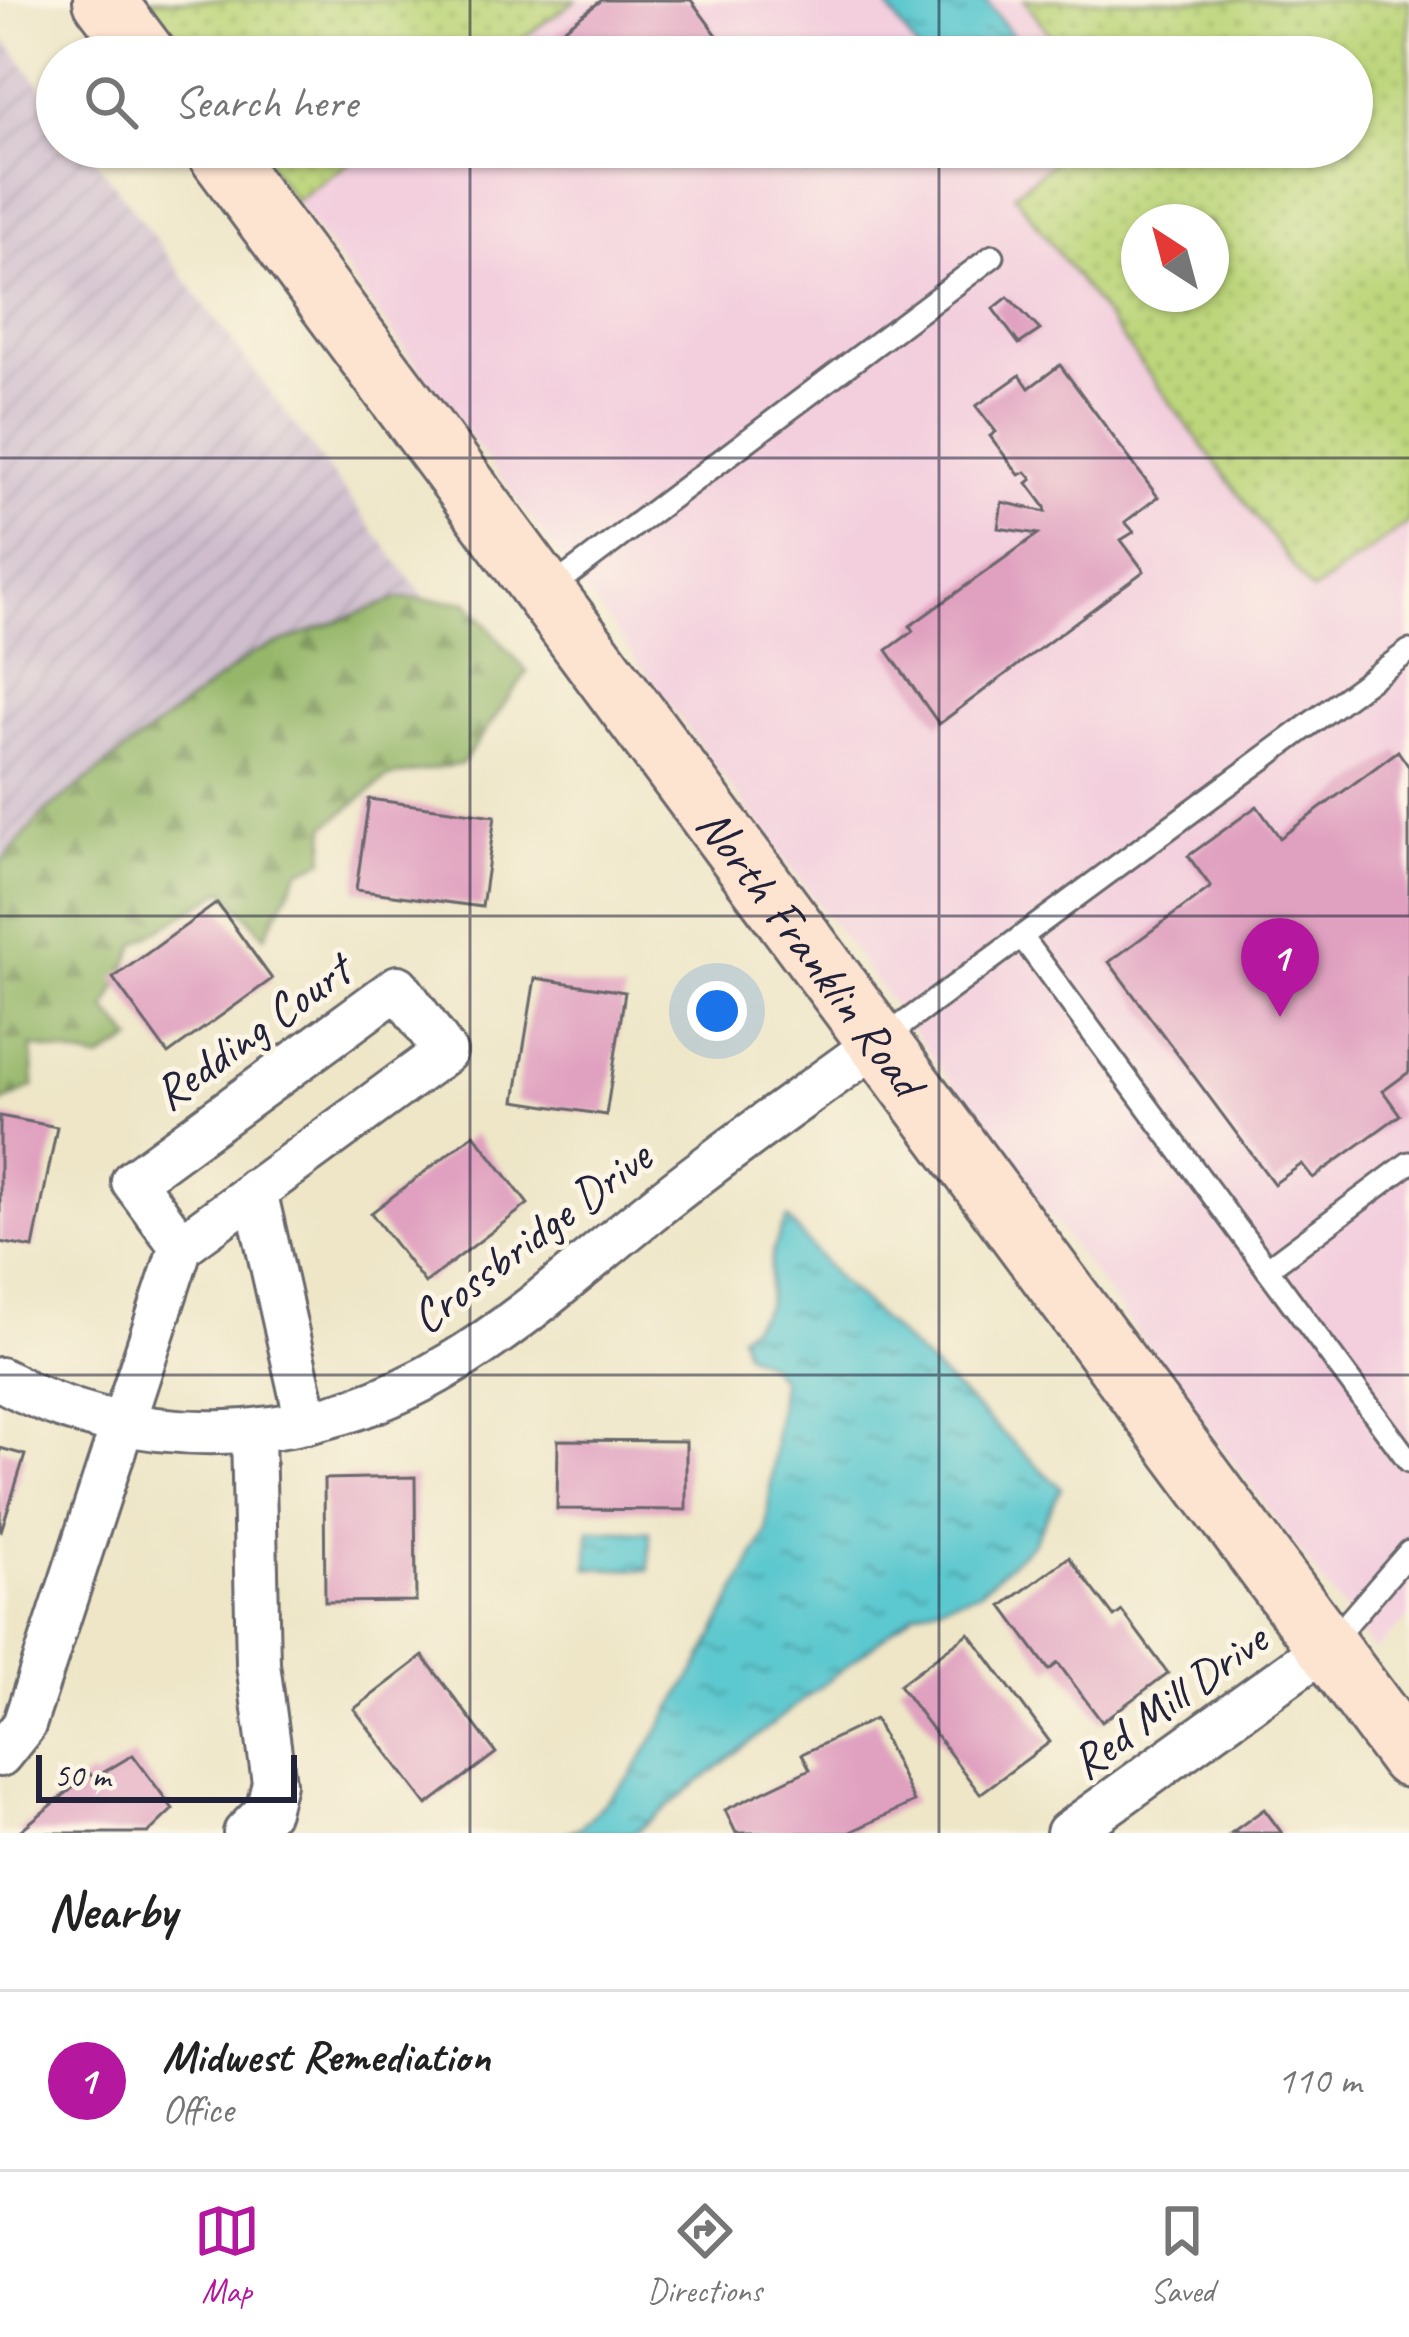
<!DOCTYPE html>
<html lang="en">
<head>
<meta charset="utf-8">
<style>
  body { margin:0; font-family:Caveat,sans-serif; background:#f2f2f2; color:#222 }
  .compass { position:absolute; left:1121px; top:204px; width:108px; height:108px; border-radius:50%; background:#fff; box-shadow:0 3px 9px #0004; rotate:324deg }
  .scale { position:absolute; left:36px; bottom:30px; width:261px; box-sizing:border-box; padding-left:12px; border:6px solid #22223b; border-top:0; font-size:33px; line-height:42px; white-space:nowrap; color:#22223b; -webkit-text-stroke:9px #fcf5e5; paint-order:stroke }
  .you { position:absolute; left:717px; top:1011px; width:42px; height:42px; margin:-30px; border:9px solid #fff; border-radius:50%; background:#1a73e8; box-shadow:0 0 0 18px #1a73e833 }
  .badge { display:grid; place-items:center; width:78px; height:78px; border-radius:50%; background:#b5179e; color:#fff; font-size:39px; font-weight:700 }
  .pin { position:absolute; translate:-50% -99px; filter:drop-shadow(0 3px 6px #0008) }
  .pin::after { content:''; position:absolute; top:63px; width:42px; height:36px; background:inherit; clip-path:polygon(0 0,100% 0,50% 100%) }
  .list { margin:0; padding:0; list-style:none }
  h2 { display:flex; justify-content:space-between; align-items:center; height:156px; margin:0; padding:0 48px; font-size:51px }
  h2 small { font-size:39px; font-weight:400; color:#767676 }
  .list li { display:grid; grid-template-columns:78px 1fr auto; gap:36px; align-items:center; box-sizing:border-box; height:180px; padding:0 48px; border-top:3px solid #e0e0e0 }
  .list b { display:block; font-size:45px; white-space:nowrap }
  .list p { margin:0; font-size:39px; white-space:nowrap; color:#767676 }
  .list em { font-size:39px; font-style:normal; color:#767676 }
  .icon { flex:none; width:66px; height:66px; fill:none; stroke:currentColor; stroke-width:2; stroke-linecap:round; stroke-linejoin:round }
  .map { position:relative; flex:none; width:1409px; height:1833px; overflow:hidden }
  .search { position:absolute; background:#fff; box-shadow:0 3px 9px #0004; left:36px; right:36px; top:36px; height:132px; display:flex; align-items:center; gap:30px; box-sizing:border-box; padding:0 42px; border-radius:66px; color:#767676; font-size:45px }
  .sheet { height:336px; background:#fff }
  nav { display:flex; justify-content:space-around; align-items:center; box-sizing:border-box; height:168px; border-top:3px solid #e0e0e0; background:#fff; font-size:33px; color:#767676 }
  nav a { display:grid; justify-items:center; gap:6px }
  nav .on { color:#b5179e }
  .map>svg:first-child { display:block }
  .built { fill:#f3cfde }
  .industrial { fill:url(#industrial-furrows) }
  .grass { fill:url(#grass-dots); stroke:#707c5b; stroke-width:3; fill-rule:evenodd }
  .forest { fill:url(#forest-firs); stroke:#5c6c53; stroke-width:3 }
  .water { fill:url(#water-ripples); stroke:#3e7585; stroke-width:3 }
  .building { fill:#e0a1c0 }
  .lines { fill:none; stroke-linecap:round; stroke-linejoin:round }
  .lane-casing { stroke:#69676c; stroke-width:27 }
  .street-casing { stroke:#69676c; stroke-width:48 }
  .secondary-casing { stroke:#69676c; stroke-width:66 }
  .lane { stroke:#fff; stroke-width:21 }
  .street { stroke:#fff; stroke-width:42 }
  .secondary { stroke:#fde4d1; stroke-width:60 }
  .grid { fill:none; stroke:#22223b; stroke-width:3; stroke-opacity:0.55 }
  .labels { text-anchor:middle; stroke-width:10; stroke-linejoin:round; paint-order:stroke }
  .street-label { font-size:48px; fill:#22223b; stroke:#fcf5e5 }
</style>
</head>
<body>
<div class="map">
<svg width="1409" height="1833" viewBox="0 0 1409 1833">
  <defs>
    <pattern id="industrial-furrows" width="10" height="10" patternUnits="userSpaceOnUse" patternTransform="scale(3)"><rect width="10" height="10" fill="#cfbdce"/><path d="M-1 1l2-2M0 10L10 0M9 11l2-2" fill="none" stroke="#b1a2b2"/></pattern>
    <pattern id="grass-dots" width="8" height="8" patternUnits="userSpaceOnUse" patternTransform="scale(3)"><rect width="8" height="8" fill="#bdd67b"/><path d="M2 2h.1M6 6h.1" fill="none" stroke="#a2b76b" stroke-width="1.8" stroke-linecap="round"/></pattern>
    <pattern id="forest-firs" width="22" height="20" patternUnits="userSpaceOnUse" patternTransform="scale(3)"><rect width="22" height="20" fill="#96b76b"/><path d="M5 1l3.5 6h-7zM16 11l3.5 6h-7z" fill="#7a9459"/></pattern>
    <pattern id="water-ripples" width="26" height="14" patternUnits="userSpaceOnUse" patternTransform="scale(3)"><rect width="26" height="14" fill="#5bc8cf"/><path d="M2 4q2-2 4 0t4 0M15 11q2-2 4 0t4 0" fill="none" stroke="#4ba2a9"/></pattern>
  </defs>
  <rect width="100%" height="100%" fill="#fcf5e5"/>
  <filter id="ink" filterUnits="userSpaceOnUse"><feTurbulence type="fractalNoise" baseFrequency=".00833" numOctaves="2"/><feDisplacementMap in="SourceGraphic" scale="24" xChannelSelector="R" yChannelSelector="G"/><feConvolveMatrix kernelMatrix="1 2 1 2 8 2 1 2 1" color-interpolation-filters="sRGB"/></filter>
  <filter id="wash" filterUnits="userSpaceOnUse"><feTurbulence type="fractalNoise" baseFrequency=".004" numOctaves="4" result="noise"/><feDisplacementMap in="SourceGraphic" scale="48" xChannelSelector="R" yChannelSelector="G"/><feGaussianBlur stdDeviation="2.7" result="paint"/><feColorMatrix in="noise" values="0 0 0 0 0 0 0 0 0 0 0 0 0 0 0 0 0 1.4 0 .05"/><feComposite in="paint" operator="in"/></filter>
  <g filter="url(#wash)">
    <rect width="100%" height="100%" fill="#eee6c7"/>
    <g class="built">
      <polygon points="576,0 1024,0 1067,57 496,57"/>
      <polygon points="371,147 1072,147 1014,194 1312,592 1409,522 1409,1618 1374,1651 295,201"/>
    </g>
    <polygon class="industrial" points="0,33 57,108 57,147 86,147 426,600 399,598 45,812 0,863"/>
    <g class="grass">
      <polygon points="149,0 576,0 496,57 190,57"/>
      <path d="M1024,0H1409V522L1312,592L1014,194L1072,147H1352V57H1067ZM1211,222V294H1139V222Z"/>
      <polygon points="256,147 371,147 295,201"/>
    </g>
    <polygon class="forest" points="399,598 467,602 527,672 462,764 388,777 326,826 324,860 299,871 265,936 224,890 136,944 106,1009 133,1040 99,1060 32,1046 34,1086 0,1104 0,863 45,812 253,653"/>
    <g class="water">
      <polygon points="883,0 985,0 1030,57 922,57"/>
      <path d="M787,1218L838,1279L1061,1488L1033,1543L979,1592L915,1612L634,1833H566L582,1826L630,1777L700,1663L766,1532L781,1380L767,1363L745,1353L740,1334C779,1305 765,1297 772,1256C774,1243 782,1230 787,1218Z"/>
      <polygon points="589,1530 650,1532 649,1570 588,1568"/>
    </g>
    <g id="blocks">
      <g class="building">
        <polygon points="602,0 691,0 733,57 570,57 554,36"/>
        <polygon points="1008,297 1040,330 1019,344 993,309"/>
        <polygon points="1060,365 1158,497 1125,522 1134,532 1121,540 1144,571 939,724 887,650 913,631 910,626 1038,534 998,528 1002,502 1046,512 1045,507 1027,483 1032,479 1026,472 1019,475 990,436 996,432 976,406 1020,375 1029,388"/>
        <polygon points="1398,751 1409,767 1409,1072 1383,1091 1400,1115 1313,1178 1302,1164 1274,1184 1109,962 1211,887 1188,856 1257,806 1280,838"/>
        <polygon points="369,799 495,816 482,907 356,890"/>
        <polygon points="217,903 272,979 168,1054 113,978"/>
        <polygon points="535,978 625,992 606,1115 515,1101"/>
        <polygon points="0,1116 57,1127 33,1248 0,1242"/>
        <polygon points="474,1134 528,1204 425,1283 371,1213"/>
        <polygon points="558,1440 686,1441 686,1510 557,1509"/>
        <polygon points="0,1448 25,1455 1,1531 0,1530"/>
        <polygon points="415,1477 416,1601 325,1602 324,1479"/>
        <polygon points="1069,1557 1114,1617 1122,1611 1168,1673 1102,1722 1058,1663 1049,1670 1002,1606"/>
        <polygon points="969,1633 1050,1742 980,1794 899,1685"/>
        <polygon points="423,1656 496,1753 427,1805 354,1709"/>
        <polygon points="875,1719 914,1802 848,1833 736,1833 725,1810 810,1769 802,1754"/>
        <polygon points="133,1755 173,1809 148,1833 17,1833 90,1774 94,1778"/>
        <polygon points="1264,1809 1282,1833 1231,1833"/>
      </g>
    </g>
  </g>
  <g filter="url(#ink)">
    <use href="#blocks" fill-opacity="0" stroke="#69676c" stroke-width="3"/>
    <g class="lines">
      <defs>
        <g id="lane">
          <polyline points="546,592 993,256"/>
          <polyline points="1022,937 1409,1461"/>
          <polyline points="880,1041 1409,651"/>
          <polyline points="1267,1269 1409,1163"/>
          <polyline points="1331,1642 1409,1552"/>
        </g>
        <g id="street">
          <polyline points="255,1190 307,1422"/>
          <path d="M0,1379C142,1456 313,1448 451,1364C523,1321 587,1261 653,1209C726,1150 804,1097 880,1041"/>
          <polyline points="0,1755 24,1725 181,1246 445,1052 398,987 133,1181 181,1246"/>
          <polyline points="245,1833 267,1811 274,1783 258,1664 253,1432"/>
          <polyline points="1068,1833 1326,1647"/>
        </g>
        <g id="secondary">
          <polyline points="104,0 147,57"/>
          <path id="s1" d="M214,147L1409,1757"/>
        </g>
      </defs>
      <use href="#lane" class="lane-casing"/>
      <use href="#street" class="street-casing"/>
      <use href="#secondary" class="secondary-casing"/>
      <use href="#lane" class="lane"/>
      <use href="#street" class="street"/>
      <use href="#secondary" class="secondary"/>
    </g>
  </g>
  <path class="grid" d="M470,0V57M939,0V57M470,147V1833M939,147V1833M0,458H1409M0,916H1409M0,1375H1409"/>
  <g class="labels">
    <g class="street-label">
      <text dy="17" stroke="none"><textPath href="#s1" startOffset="1002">North Franklin Road</textPath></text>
      <text transform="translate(251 1031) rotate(-36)" y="17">Redding Court</text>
      <text transform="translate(530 1236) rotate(-37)" y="17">Crossbridge Drive</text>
      <text transform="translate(1168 1700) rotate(-36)" y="17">Red Mill Drive</text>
    </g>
  </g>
</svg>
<svg class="compass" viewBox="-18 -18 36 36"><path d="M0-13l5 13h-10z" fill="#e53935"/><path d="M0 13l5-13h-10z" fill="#767676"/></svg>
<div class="scale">50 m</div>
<div class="you"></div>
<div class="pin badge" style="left:1280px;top:1017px">1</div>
<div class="search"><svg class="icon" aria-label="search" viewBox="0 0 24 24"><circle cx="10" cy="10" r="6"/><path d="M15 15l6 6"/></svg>Search here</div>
</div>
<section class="sheet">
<h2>Nearby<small></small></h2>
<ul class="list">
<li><span class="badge">1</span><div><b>Midwest Remediation</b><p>Office</p></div><em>110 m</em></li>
</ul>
</section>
<nav>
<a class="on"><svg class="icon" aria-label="map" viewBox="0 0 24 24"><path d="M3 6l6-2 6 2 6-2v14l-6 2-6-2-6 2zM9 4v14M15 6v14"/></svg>Map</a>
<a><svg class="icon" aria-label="directions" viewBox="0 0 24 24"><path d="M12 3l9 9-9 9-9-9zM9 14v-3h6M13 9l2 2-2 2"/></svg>Directions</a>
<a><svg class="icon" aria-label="saved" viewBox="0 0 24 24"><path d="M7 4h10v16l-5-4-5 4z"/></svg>Saved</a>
</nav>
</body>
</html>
